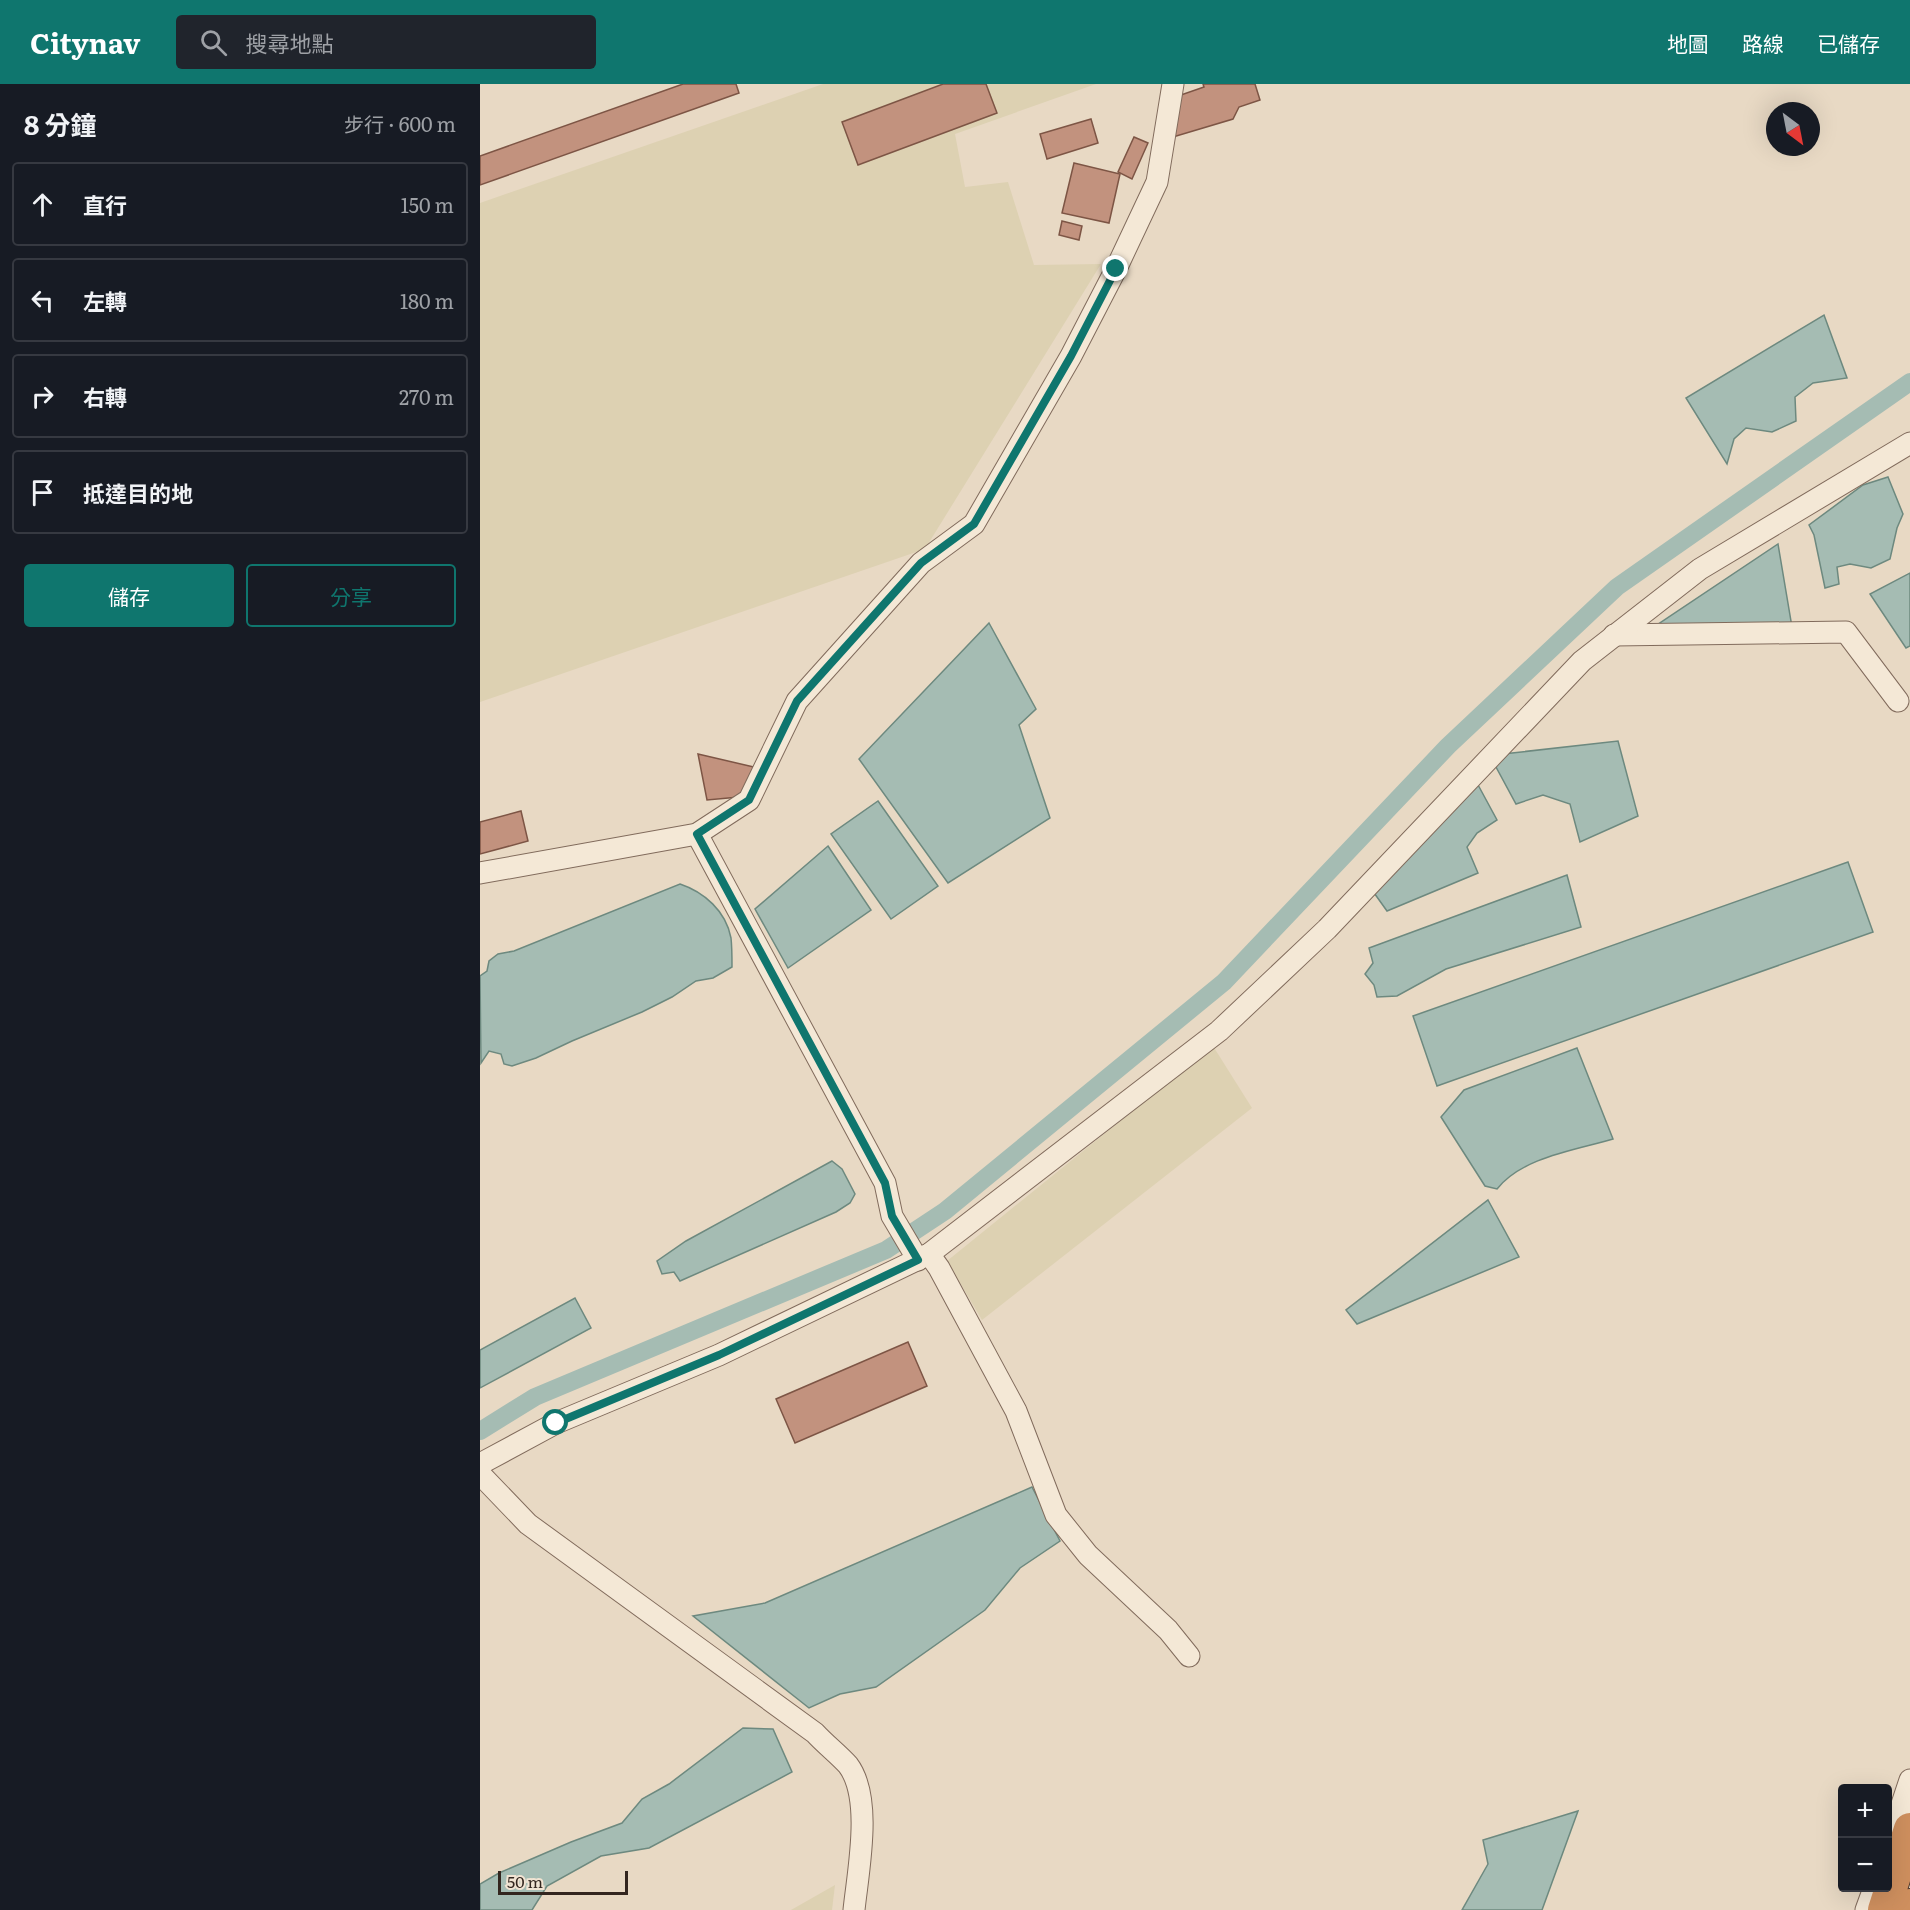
<!DOCTYPE html>
<html lang="zh-TW">
<head>
<meta charset="utf-8">
<style>
  body { margin:0; font-family:Literata,"Noto Sans TC",serif; background:#20242c; color:#f1f3f6 }
  .controls { position:absolute; right:18px; bottom:18px; display:grid; overflow:hidden; border-radius:6px; box-shadow:0 6px 24px #0002 }
  .controls button { width:54px; height:54px; display:grid; place-items:center; padding:0; border:0; border-bottom:2px solid #363941; background:#171b24; color:#f1f3f6; font:30px sans-serif }
  .compass { position:absolute; left:1286px; top:18px; width:54px; height:54px; border-radius:50%; background:#171b24; box-shadow:0 6px 24px #0002; rotate:148deg }
  .scale { position:absolute; left:18px; bottom:15px; width:130px; box-sizing:border-box; padding-left:6px; border:3px solid #33261f; border-top:0; font-size:16px; line-height:21px; white-space:nowrap; color:#33261f; -webkit-text-stroke:4px #f1e4d3; paint-order:stroke }
  .stop { position:absolute; width:18px; height:18px; margin:-14px; border:4px solid #0f766e; border-radius:50%; background:#fff }
  .stop.end { background:#0f766e; border-color:#fff; box-shadow:0 2px 6px #0008 }
  .list { margin:0; padding:0; list-style:none }
  h2 { display:flex; justify-content:space-between; align-items:center; height:78px; margin:0; padding:0 24px; font-size:26px }
  h2 small { font-size:20px; font-weight:400; color:#9ea1a6 }
  .list li { display:grid; grid-template-columns:39px 1fr auto; gap:18px; align-items:center; box-sizing:border-box; height:84px; margin:0 12px 12px; padding:0 12px; border:2px solid #363941; border-radius:6px }
  .list b { display:block; font-size:22px; white-space:nowrap }
  .list em { font-size:20px; font-style:normal; color:#9ea1a6 }
  .actions { display:flex; gap:12px; padding:18px 24px }
  .actions a { flex:1; padding:14px 0; border:2px solid #0f766e; border-radius:6px; text-align:center; font-size:21px; color:#0f766e }
  .actions .main { background:#0f766e; color:#fff }
  .icon { flex:none; width:33px; height:33px; fill:none; stroke:currentColor; stroke-width:2; stroke-linecap:round; stroke-linejoin:round }
  .map { position:relative; flex:none; width:1430px; height:1826px; overflow:hidden }
  header { display:flex; align-items:center; gap:36px; box-sizing:border-box; height:84px; padding:0 30px; background:#0f766e; color:#fff }
  header strong { font-size:28px }
  nav { display:flex; gap:33px; margin-inline-start:auto; font-size:21px }
  .search { width:420px; height:54px; background:#20242c; display:flex; align-items:center; gap:15px; box-sizing:border-box; padding:0 21px; border-radius:6px; color:#9ea1a6; font-size:22px }
  main { display:flex }
  aside { flex:1; background:#171b24 }
  .map>svg:first-child { display:block }
  .farmland { fill:#ddd1b2 }
  .water { fill:#a5bcb3; stroke:#6d897f; stroke-width:1.5 }
  .lines { fill:none; stroke-linecap:round; stroke-linejoin:round }
  .canal { stroke:#a5bcb3; stroke-width:18 }
  .building { fill:#c2927e; stroke:#7d5545; stroke-width:1.5 }
  .minor-casing { stroke:#816b5c; stroke-width:23 }
  .highway-casing { stroke:#4f3b30; stroke-width:34 }
  .minor { stroke:#f4e8d6; stroke-width:21 }
  .highway { stroke:#ce8f5e; stroke-width:32 }
  .route { stroke:#0f766e; stroke-width:8 }
</style>
</head>
<body>
<header>
<strong>Citynav</strong>
<div class="search"><svg class="icon" aria-label="search" viewBox="0 0 24 24"><circle cx="10" cy="10" r="6"/><path d="M15 15l6 6"/></svg>搜尋地點</div>
<nav><a>地圖</a><a>路線</a><a>已儲存</a></nav>
</header>
<main>
<aside>
<h2>8 分鐘<small>步行 · 600 m</small></h2>
<ul class="list">
<li><svg class="icon" aria-label="ahead" viewBox="0 0 24 24"><path d="M12 20V5M6 11l6-6 6 6"/></svg><div><b>直行</b></div><em>150 m</em></li>
<li><svg class="icon" aria-label="left" viewBox="0 0 24 24"><path d="M17 20v-9H6M10 6l-5 5 5 5"/></svg><div><b>左轉</b></div><em>180 m</em></li>
<li><svg class="icon" aria-label="right" viewBox="0 0 24 24"><path d="M7 20v-9h11M14 6l5 5-5 5"/></svg><div><b>右轉</b></div><em>270 m</em></li>
<li><svg class="icon" aria-label="arrive" viewBox="0 0 24 24"><path d="M6 21V4h12l-3 4 3 4H6"/></svg><div><b>抵達目的地</b></div></li>
</ul>
<div class="actions"><a class="main">儲存</a><a>分享</a></div>
</aside>
<div class="map">
<svg width="1430" height="1826" viewBox="0 0 1430 1826">
  <rect width="100%" height="100%" fill="#e8d9c4"/>
  <g class="farmland">
    <polygon points="343,0 616,0 475,50 485,103 528,98 554,181 621,180 445,465 0,618 0,119"/>
    <polygon points="733,962 772,1024 502,1236 467,1177"/>
    <polygon points="355,1801 352,1826 311,1826"/>
  </g>
  <g class="water">
    <polygon points="1344,231 1367,294 1333,299 1315,313 1316,337 1292,348 1266,344 1254,355 1247,380 1206,314"/>
    <polygon points="1408,393 1423,430 1417,444 1410,475 1391,484 1370,480 1357,483 1359,500 1345,504 1334,451 1329,441 1383,401"/>
    <polygon points="1298,460 1314,555 1147,561"/>
    <polygon points="1430,489 1430,562 1426,564 1390,510"/>
    <polygon points="509,539 556,625 539,641 570,734 468,799 379,675"/>
    <polygon points="1138,657 1158,732 1100,758 1090,720 1063,711 1036,720 1016,683 1023,670"/>
    <polygon points="997,699 1017,736 997,749 987,763 998,789 907,827 892,806"/>
    <polygon points="398,717 458,802 411,835 351,750"/>
    <polygon points="348,762 391,826 308,884 275,825"/>
    <polygon points="1368,778 1393,848 957,1002 933,932"/>
    <polygon points="1087,791 1101,843 966,885 917,912 897,913 894,901 885,890 893,879 889,864"/>
    <path d="M200,800C224,808 246,827 251,854C252,863 252,874 252,883L233,894L216,897L192,913L162,928L92,957L56,974L32,982L24,980L21,970L9,967L1,979L0,892L7,887L9,877L18,870L34,867Z"/>
    <path d="M1097,964L1133,1055C1096,1066 1042,1073 1017,1105L1005,1102L961,1033L984,1006Z"/>
    <polygon points="352,1077 362,1085 375,1110 370,1119 356,1128 200,1197 194,1188 182,1190 177,1177 206,1157"/>
    <polygon points="1008,1116 1039,1173 877,1240 866,1226"/>
    <polygon points="95,1214 111,1244 0,1304 0,1266"/>
    <polygon points="552,1403 580,1457 540,1484 505,1526 396,1603 360,1610 329,1624 213,1532 285,1519"/>
    <polygon points="263,1644 293,1645 312,1688 169,1764 121,1772 67,1802 52,1826 0,1826 0,1800 19,1789 91,1758 142,1739 162,1715 189,1700"/>
    <polygon points="1098,1727 1062,1826 982,1826 1008,1780 1003,1756"/>
  </g>
  <g class="lines">
    <polyline class="canal" points="0,1347 55,1313 406,1166 465,1127 744,898 968,662 1137,503 1430,298"/>
  </g>
  <g class="building">
    <polygon points="203,0 256,0 259,9 0,101 0,72"/>
    <polygon points="463,0 506,0 517,29 378,81 362,38"/>
    <polygon points="723,0 775,0 780,16 759,23 753,35 693,53 695,13 724,3"/>
    <polygon points="611,35 618,59 567,75 560,50"/>
    <polygon points="654,53 668,59 652,95 638,88"/>
    <polygon points="594,79 640,90 629,139 582,129"/>
    <polygon points="582,137 602,142 599,156 579,151"/>
    <polygon points="218,670 278,684 259,713 227,716"/>
    <polygon points="41,727 48,757 0,770 0,738"/>
    <polygon points="428,1258 447,1302 315,1359 296,1315"/>
  </g>
  <g class="lines">
    <defs>
      <g id="minor">
        <polyline points="1134,551 1366,548 1418,617"/>
        <polyline points="217,750 405,1099 412,1132 438,1176"/>
        <polyline points="0,789 217,750 269,716 317,617 441,479 494,440 591,272 636,185 677,98 693,0"/>
        <polyline points="449,1170 459,1184 536,1327 576,1431 608,1471 688,1546 709,1572"/>
        <polyline points="0,1380 76,1339 239,1271 449,1170 739,947 847,845 1102,577 1220,485 1430,359"/>
        <path d="M0,1390L48,1440L335,1649C345,1660 358,1670 368,1681C393,1714 378,1787 374,1826"/>
        <polyline points="1408,1762 1430,1696"/>
        <polyline points="1386,1826 1394,1804"/>
      </g>
      <g id="highway">
        <polyline points="1404,1826 1430,1745"/>
        <polyline points="1428,1826 1430,1821"/>
      </g>
    </defs>
    <use href="#minor" class="minor-casing"/>
    <use href="#highway" class="highway-casing"/>
    <use href="#minor" class="minor"/>
    <use href="#highway" class="highway"/>
  </g>
  <g class="lines">
    <polyline class="route" points="76,1339 239,1271 438,1176 412,1132 405,1099 217,750 269,716 317,617 441,479 494,440 591,272 636,185"/>
  </g>
</svg>
<div class="controls">
<button>+</button>
<button>−</button>
</div>
<svg class="compass" viewBox="-18 -18 36 36"><path d="M0-13l5 13h-10z" fill="#e53935"/><path d="M0 13l5-13h-10z" fill="#9ea1a6"/></svg>
<div class="scale">50 m</div>
<div class="stop" style="left:76px;top:1339px"></div>
<div class="stop end" style="left:636px;top:185px"></div>
</div>
</main>
</body>
</html>
